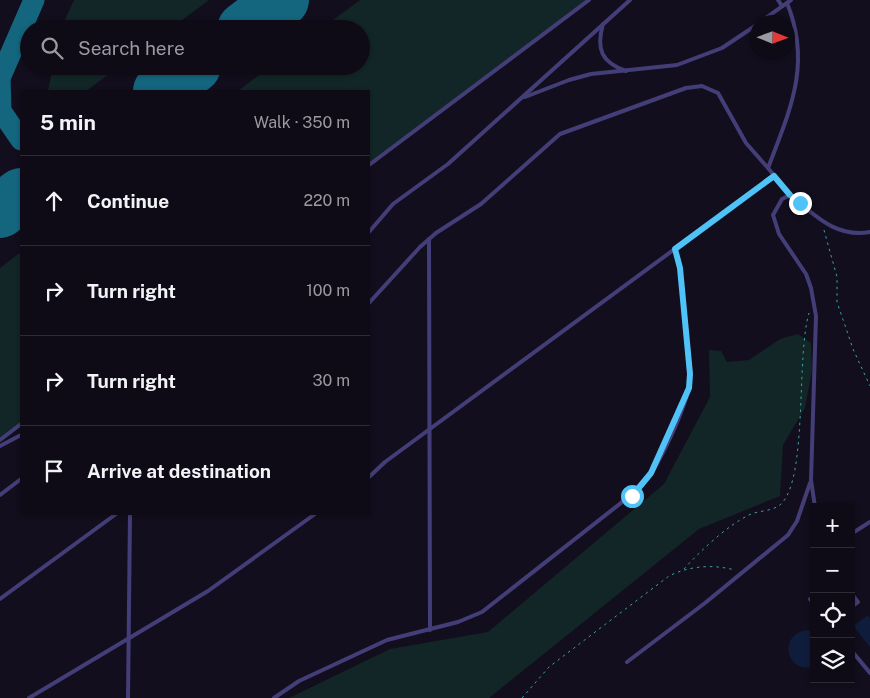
<!DOCTYPE html>
<html lang="en">
<head>
<meta charset="utf-8">
<style>
  body { margin:0; font-family:"Public Sans",sans-serif; background:#1c1823; color:#f1f3f6 }
  .controls { position:absolute; right:15px; bottom:15px; display:grid; overflow:hidden; border-radius:0px; box-shadow:0 1px 4px #0004 }
  .controls button { width:45px; height:45px; display:grid; place-items:center; padding:0; border:0; border-bottom:1px solid #2e2b35; background:#0e0a16; color:#f1f3f6; font:25px sans-serif }
  .compass { position:absolute; left:750px; top:15px; width:45px; height:45px; border-radius:50%; background:#0e0a16; box-shadow:0 1px 4px #0004; rotate:91deg }
  .stop { position:absolute; width:15px; height:15px; margin:-11px; border:4px solid #4fc3f7; border-radius:50%; background:#fff }
  .stop.end { background:#4fc3f7; border-color:#fff; box-shadow:0 1px 5px #0008 }
  .list { margin:0; padding:0; list-style:none }
  h2 { display:flex; justify-content:space-between; align-items:center; height:65px; margin:0; padding:0 20px; font-size:21px }
  h2 small { font-size:16px; font-weight:400; color:#9b9aa1 }
  .list li { display:grid; grid-template-columns:32px 1fr auto; gap:15px; align-items:center; box-sizing:border-box; height:90px; padding:0 20px; border-top:1px solid #2e2b35 }
  .list b { display:block; font-size:19px; white-space:nowrap }
  .list em { font-size:16px; font-style:normal; color:#9b9aa1 }
  .icon { flex:none; width:28px; height:28px; fill:none; stroke:currentColor; stroke-width:2; stroke-linecap:round; stroke-linejoin:round }
  .map { position:relative; flex:none; width:870px; height:698px; overflow:hidden }
  .search { position:absolute; background:#0e0a16; box-shadow:0 1px 4px #0004; left:20px; top:20px; width:350px; height:55px; display:flex; align-items:center; gap:12px; box-sizing:border-box; padding:0 18px; border-radius:28px; color:#9b9aa1; font-size:19px }
  .panel { position:absolute; background:#0e0a16; box-shadow:0 1px 4px #0004; left:20px; top:90px; width:350px; height:425px; border-radius:0px }
  .map>svg:first-child { display:block }
  .green { fill:#122627 }
  .water { fill:#0f1c3b }
  .lines { fill:none; stroke-linecap:round; stroke-linejoin:round }
  .taxiway { stroke:#14657e; stroke-width:21 }
  .runway { stroke:#14657e; stroke-width:54 }
  .path { stroke:#39a3a4; stroke-width:1; stroke-dasharray:2.5 4; stroke-linecap:butt }
  .service { stroke:#443e78; stroke-width:4 }
  .route { stroke:#4fc3f7; stroke-width:6 }
</style>
</head>
<body>
<div class="map">
<svg width="870" height="698" viewBox="0 0 870 698">
  <rect width="100%" height="100%" fill="#120e1d"/>
  <g class="green">
    <polygon points="74,0 209,0 170,29 61,29"/>
    <polygon points="360,0 589,0 369,165 369,91 238,91 271,66 361,66 361,29 321,29"/>
    <polygon points="53,66 120,66 86,91 48,91"/>
    <polygon points="21,252 21,424 0,440 0,268"/>
    <polygon points="798,334 811,343 812,370 805,408 783,445 780,496 699,529 489,698 289,698 390,649 488,632 664,484 710,397 709,350 721,351 727,362 749,360 780,339"/>
  </g>
  <g class="water">
    <polygon points="868,615 870,618 870,647 853,626"/>
    <path d="M806,630L814,632V666C788,676 776,636 806,630Z"/>
  </g>
  <g class="lines">
    <g class="taxiway">
      <polyline points="0,77 1,111 21,140"/>
      <polyline points="0,78 34,0"/>
    </g>
    <g class="runway">
      <polyline points="244,29 282,0"/>
      <polyline points="160,91 194,66"/>
      <polyline points="0,211 21,195"/>
    </g>
    <g class="path">
      <polyline points="824,230 837,277 837,302 853,349 870,386"/>
      <path d="M684,569C699,552 728,525 749,515C759,510 772,512 781,504C808,478 796,357 809,313"/>
      <path d="M522,698L549,667L669,576C689,566 712,564 735,570"/>
    </g>
    <g class="service">
      <polyline points="778,0 782,6"/>
      <path d="M787,3C812,64 790,110 768,168L790,195"/>
      <polyline points="760,22 791,0"/>
      <path d="M603,24C596,49 601,62 626,71"/>
      <polyline points="525,97 569,80 591,74 677,65 722,48 758,24"/>
      <polyline points="369,165 589,0"/>
      <polyline points="369,232 393,204 448,164 630,0"/>
      <polyline points="429,239 430,630"/>
      <polyline points="369,303 420,247 436,233 481,204 560,134 686,88 702,86 718,93 746,143 768,168"/>
      <polyline points="0,440 21,424"/>
      <polyline points="0,446 21,435"/>
      <polyline points="369,477 385,462 774,176"/>
      <polyline points="0,495 21,479"/>
      <path d="M815,507L811,480L816,316L811,288L806,274L779,234L773,215L782,199L790,195C815,215 835,238 870,232"/>
      <polyline points="851,534 870,522"/>
      <polyline points="851,593 858,602 851,607"/>
      <polyline points="0,599 116,514"/>
      <polyline points="810,599 814,604"/>
      <polyline points="851,650 870,673"/>
      <polyline points="627,662 705,603 788,535 797,521 810,483"/>
      <polyline points="29,698 208,591 315,514"/>
      <polyline points="128,698 130,514"/>
      <path d="M274,698L299,681L387,640L458,622L482,612L640,488C658,469 686,408 690,382L680,268L675,249"/>
    </g>
  </g>
  <g class="lines">
    <polyline class="route" points="632,496 651,473 689,388 690,374 680,268 675,249 774,176 790,195 800,203"/>
  </g>
</svg>
<div class="controls">
<button>+</button>
<button>−</button>
<button><svg class="icon" aria-label="locate" viewBox="0 0 24 24"><circle cx="12" cy="12" r="6"/><path d="M12 2v4M12 18v4M2 12h4M18 12h4"/></svg></button>
<button><svg class="icon" aria-label="layers" viewBox="0 0 24 24"><path d="M12 4l9 5-9 5-9-5zM3 14l9 5 9-5"/></svg></button>
</div>
<svg class="compass" viewBox="-18 -18 36 36"><path d="M0-13l5 13h-10z" fill="#e53935"/><path d="M0 13l5-13h-10z" fill="#9b9aa1"/></svg>
<div class="stop" style="left:632px;top:496px"></div>
<div class="stop end" style="left:800px;top:203px"></div>
<div class="search"><svg class="icon" aria-label="search" viewBox="0 0 24 24"><circle cx="10" cy="10" r="6"/><path d="M15 15l6 6"/></svg>Search here</div>
<section class="panel">
<h2>5 min<small>Walk · 350 m</small></h2>
<ul class="list">
<li><svg class="icon" aria-label="ahead" viewBox="0 0 24 24"><path d="M12 20V5M6 11l6-6 6 6"/></svg><div><b>Continue</b></div><em>220 m</em></li>
<li><svg class="icon" aria-label="right" viewBox="0 0 24 24"><path d="M7 20v-9h11M14 6l5 5-5 5"/></svg><div><b>Turn right</b></div><em>100 m</em></li>
<li><svg class="icon" aria-label="right" viewBox="0 0 24 24"><path d="M7 20v-9h11M14 6l5 5-5 5"/></svg><div><b>Turn right</b></div><em>30 m</em></li>
<li><svg class="icon" aria-label="arrive" viewBox="0 0 24 24"><path d="M6 21V4h12l-3 4 3 4H6"/></svg><div><b>Arrive at destination</b></div></li>
</ul>
</section>
</div>
</body>
</html>
